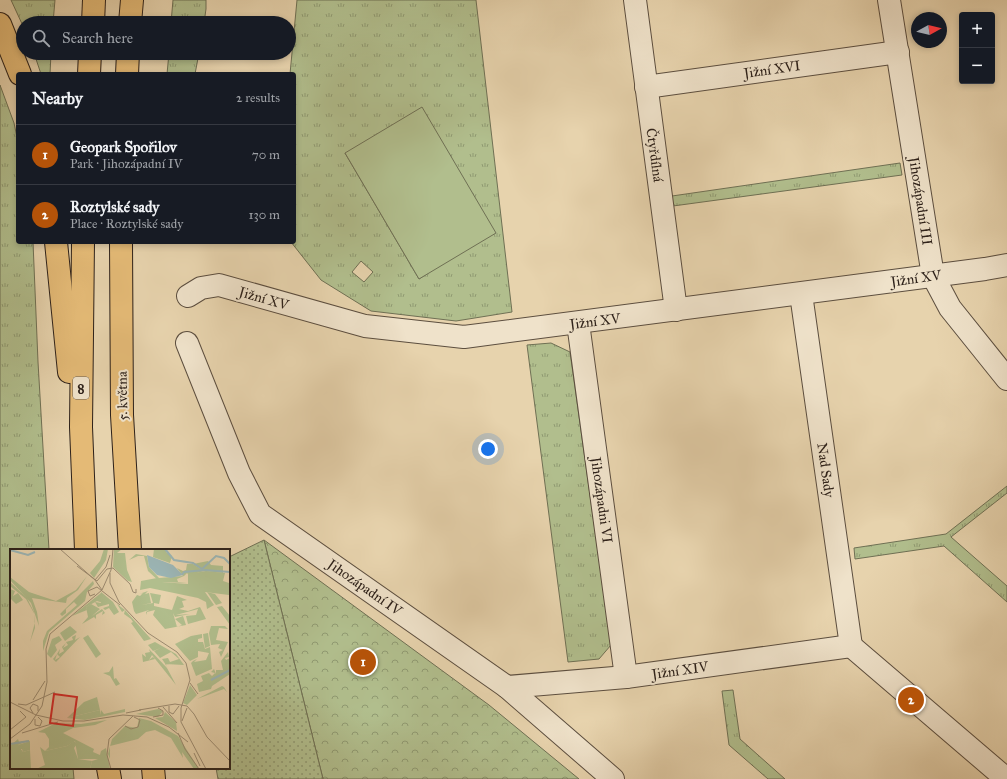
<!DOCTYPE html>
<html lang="en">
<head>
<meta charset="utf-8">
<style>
  body { margin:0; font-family:"IM FELL Great Primer",serif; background:#242831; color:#f1f3f6 }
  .controls { position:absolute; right:12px; top:12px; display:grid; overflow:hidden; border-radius:4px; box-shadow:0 2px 6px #0003 }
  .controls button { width:36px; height:36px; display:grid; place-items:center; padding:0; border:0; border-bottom:1px solid #363941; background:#171b24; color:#f1f3f6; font:20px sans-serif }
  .compass { position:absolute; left:911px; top:12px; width:36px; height:36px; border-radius:50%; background:#171b24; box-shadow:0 2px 6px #0003; rotate:82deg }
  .you { position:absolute; left:488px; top:449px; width:14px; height:14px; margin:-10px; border:3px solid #fff; border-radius:50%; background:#1a73e8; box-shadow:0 0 0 6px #1a73e833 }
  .badge { display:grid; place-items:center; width:26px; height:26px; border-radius:50%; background:#b45309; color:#fff; font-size:13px; font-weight:700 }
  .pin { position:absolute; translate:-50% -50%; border:2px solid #fff; box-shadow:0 1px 4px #0006 }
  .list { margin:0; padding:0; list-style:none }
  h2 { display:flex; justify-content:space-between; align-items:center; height:52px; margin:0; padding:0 16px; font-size:17px }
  h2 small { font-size:13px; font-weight:400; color:#9ea1a6 }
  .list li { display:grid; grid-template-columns:26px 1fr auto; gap:12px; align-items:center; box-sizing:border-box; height:60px; padding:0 16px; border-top:1px solid #363941 }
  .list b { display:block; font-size:15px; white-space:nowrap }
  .list p { margin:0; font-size:13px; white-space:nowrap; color:#9ea1a6 }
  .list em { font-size:13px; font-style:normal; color:#9ea1a6 }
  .icon { flex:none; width:22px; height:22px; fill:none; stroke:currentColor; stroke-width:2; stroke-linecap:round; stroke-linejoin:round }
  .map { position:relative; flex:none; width:1007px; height:779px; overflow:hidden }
  .search { position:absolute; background:#171b24; box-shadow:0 2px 6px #0003; left:16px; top:16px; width:280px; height:44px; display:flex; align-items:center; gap:10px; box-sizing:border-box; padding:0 14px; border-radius:22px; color:#9ea1a6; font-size:15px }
  .panel { position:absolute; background:#171b24; box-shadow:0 2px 6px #0003; left:16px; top:72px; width:280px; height:172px; border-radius:4px }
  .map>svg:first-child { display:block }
  .grass { fill:url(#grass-tufts); stroke:#6f7054; fill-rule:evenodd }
  .park { fill:url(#park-crowns); stroke:#6f7054 }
  .garden { fill:url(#garden-dots); stroke:#6f7054 }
  .pitch { fill:#b1be8d; stroke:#6f7054 }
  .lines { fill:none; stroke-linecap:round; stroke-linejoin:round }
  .minor-casing { stroke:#5c4e3f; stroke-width:24 }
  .highway-casing { stroke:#2d211a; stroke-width:24 }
  .minor { stroke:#efe2ca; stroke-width:22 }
  .highway { stroke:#e4ba76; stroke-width:22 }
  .labels { text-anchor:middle; stroke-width:4; stroke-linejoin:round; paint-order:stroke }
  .shield { fill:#efe2ca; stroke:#675b4f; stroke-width:1 }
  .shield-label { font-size:13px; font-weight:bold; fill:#2d211a }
  .street-label { font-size:14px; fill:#2d211a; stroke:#efe2ca }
  .inset-river { fill:none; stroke:#9bb5b5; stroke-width:2 }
  .inset-road { fill:none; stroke:#9d8c72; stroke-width:1 }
  .view { fill:#d62828; fill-opacity:0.15; stroke:#d62828; stroke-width:2 }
  .inset-edge { fill:none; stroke:#2d211a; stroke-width:2 }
</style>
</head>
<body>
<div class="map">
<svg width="1007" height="779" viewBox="0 0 1007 779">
  <defs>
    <pattern id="grass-tufts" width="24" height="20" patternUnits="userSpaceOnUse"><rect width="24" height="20" fill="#b1be8d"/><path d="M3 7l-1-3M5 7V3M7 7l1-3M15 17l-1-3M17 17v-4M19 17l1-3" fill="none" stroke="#909a72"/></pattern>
    <pattern id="park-crowns" width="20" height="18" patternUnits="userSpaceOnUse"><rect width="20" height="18" fill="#b1be8d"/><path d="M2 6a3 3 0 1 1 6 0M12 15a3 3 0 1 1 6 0" fill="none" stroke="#909a72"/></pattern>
    <pattern id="garden-dots" width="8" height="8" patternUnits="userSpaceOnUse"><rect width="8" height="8" fill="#b1be8d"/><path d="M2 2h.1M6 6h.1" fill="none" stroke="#909a72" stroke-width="1.8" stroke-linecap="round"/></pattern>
  </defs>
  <rect width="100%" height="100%" fill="#e7d3ad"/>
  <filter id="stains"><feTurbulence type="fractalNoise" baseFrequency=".005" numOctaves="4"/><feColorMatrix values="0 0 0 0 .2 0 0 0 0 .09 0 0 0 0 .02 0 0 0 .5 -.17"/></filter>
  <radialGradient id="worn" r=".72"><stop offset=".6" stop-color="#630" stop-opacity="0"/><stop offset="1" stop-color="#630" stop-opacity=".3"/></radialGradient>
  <g class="grass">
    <polygon points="11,0 55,0 53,23 23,23 23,26"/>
    <polygon points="173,0 206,0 206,9 204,23 171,23"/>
    <path d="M297,0H476L512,312L456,321L371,311L321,280L291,242H294V74H290ZM345,153L428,273L419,279ZM361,261L373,272L364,282L352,272Z"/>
    <polygon points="34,53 51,53 50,74 41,74"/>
    <polygon points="169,53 199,53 195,74 167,74"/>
    <polygon points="0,85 14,123 18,142 18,242 33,242 38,362 49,550 11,550 11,768 73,768 74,779 0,779"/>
    <polygon points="900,163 902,175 673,206 672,196"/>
    <polygon points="551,343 570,352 611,645 599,659 568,662 527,345"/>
    <polygon points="1007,486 1007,493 951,537 1007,586 1007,602 944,546 855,559 854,548 946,534"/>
    <polygon points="733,690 740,739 785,779 768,779 729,745 722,691"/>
  </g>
  <polygon class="park" points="264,540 489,705 579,779 323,779"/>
  <polygon class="garden" points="264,540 323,779 218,779 216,768 229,768 229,557"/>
  <polygon class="pitch" points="422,107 496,233 419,279 345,153"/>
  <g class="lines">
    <defs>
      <g id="minor">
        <polyline points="635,0 676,310"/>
        <polyline points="889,0 933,276 950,308 1007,379"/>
        <polyline points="646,87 898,52"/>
        <polyline points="801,294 851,646"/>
        <polyline points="188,296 201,288 219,285 365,326 464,337 985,269 1007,265"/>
        <polyline points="578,323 626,677"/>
        <polyline points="187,343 239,473 260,514 507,687 613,779"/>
        <polyline points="851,646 1004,777"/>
        <polyline points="507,687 626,677 851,646"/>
      </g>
      <g id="highway">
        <polyline points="93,23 94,0"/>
        <polyline points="130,23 132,0"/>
        <polyline points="0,24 20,74"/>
        <polyline points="89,74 90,53"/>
        <polyline points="127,74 128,53"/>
        <polyline points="56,242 69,372"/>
        <polyline points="83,242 81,427 86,550"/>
        <polyline points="121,242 122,415 130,550"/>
        <polyline points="108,768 110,779"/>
        <polyline points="153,768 154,779"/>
      </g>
    </defs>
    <use href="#minor" class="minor-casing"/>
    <use href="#highway" class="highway-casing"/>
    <use href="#minor" class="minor"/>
    <use href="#highway" class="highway"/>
  </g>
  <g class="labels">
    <rect class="shield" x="73" y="377" width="16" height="22" rx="3"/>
    <g class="shield-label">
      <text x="81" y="393">8</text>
    </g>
    <g class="street-label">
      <text transform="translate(772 69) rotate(-8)" y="5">Jižní XVI</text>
      <text transform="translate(655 155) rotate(82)" y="5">Čtyřdílná</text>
      <text transform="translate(921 201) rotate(81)" y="5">Jihozápadní III</text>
      <text transform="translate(916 278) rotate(-8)" y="5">Jižní XV</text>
      <text transform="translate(264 298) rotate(16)" y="5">Jižní XV</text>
      <text transform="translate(595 321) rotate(-7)" y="5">Jižní XV</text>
      <text transform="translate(122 396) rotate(-91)" y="5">5. května</text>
      <text transform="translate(826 470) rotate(82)" y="5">Nad Sady</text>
      <text transform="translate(602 500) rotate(82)" y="5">Jihozápadni VI</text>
      <text transform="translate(365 587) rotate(35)" y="5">Jihozápadní IV</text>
      <text transform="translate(680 670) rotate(-8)" y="5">Jižní XIV</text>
    </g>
  </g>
  <g transform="translate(10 549)">
    <rect width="220" height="220" fill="#e7d3ad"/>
    <path d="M94,0H98L96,11L84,29L80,24L90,12ZM104,0H112L107,4H115L117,21L122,33L118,32L103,18ZM177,15H183L194,22L180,26L173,22L176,21ZM0,33L17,49L24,63L25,79L20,93L25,73L24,64L16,50L0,37ZM0,40L5,42L3,47L8,44L13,51L6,55L0,49ZM138,42L135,45L139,44L141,54L132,56L143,54L140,44L151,46L149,55L144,54V57L162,61L167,47L177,51L172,52L174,58L169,60L178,62L190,58L196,70L178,75L176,67L186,66L188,60L166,66L180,65L165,68L163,64L167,78L172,76L165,70L173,67L176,76L155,80L143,66L145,61L137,63V66L136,63L139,61L126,65L124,62L122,53L127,46L130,47L133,44L129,45ZM91,43L103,53L109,63L104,66L99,59L95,61L93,59L99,57V55L88,58L85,53L91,54ZM197,43L205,45L212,54L206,56ZM81,55L90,60L82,67L92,60L95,64L92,66L93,62L86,66V70L84,68L72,75L78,68L76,58ZM107,55L115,61L141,90L134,92L121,74L123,73L121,70L114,65L115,61L112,63ZM60,77L67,83L55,92L50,84ZM201,77H215L218,80L209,79L206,91L218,93L211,108L209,103L213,101L208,99L210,95L201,96L199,84ZM192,85V89L188,90V93H193L195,100L200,98L202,120L186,127L181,114L183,112L187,110L184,113L196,111L199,104L188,102V108L180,112L165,95L181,87ZM66,86L65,91L70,88L46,113L43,110L47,105L45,111L50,108L47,105L50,100L49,105L54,102L52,98L56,94L53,99L58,96L56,93L63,91L62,88ZM49,87L52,91L45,96L47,101L41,109L37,105L42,90ZM145,93L166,105L174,116L155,115L158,119L152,110L158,109L160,113L169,110L161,103L150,109L144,102L151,99L143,102L138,96ZM218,103L219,108L215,109L216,111L220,109V125L202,137L201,140L189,143L187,135L193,132L191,127L199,124L202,127L205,124L201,123L204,120L206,125V121H213L211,112ZM103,117L104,130L106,129L110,135L106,137L100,127L93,124L99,123ZM180,136L187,146L177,156L173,154ZM212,137L214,138L217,143L214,140L187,150ZM155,163L166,173L167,182L145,169L153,168ZM97,171L85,176L63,179L53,184L84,200L83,203L90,206L91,202L96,199L100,220H80L82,212L88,210H68L65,192L57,197L35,202L39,198V190L35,184L28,183L46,174L71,175Z" fill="#b1be8d"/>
    <path d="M126,5L137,7L139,18L149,29L173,27L167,19L177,24L174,27L167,30L168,33L177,34L150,33L138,22L134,7H128L119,11ZM198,12L201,16L213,17V24L194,22L183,15ZM77,27L68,41L57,49L56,54L22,49L27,63L29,77L21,54L0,31V28L19,43L46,52L66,41ZM83,32L84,35L77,43L75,52L39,83L33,102V92L37,82L67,56L64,53L56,60V64L52,67L50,65ZM91,44L93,54L87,52L76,58L77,61L62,67ZM148,160L153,162L148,168L126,165ZM129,169L141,172L168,187L189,220H184L172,203L173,209L161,189L145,181L136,183L128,190L100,197V210L98,205L102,190L115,177L127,179ZM8,190L9,193L20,191L8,196L13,203L20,201L21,220H0V197ZM64,192L67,195L64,199L68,210L82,212L80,220H26L35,216L30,198L35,202L57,197Z" fill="#b1be8d"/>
    <path d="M196,22L215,24L213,32L219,34V46L195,43L204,56L197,60L196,53L188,49L140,39L130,41L131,32L147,29L152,33L178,35V25ZM198,84L200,97L195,99L193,85ZM78,86L91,105L86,109L73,89ZM139,100L157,119L166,136L142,106L139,111L143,108L145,110L133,113L132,105L136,108L135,104L140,103ZM87,148L90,161L57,169L74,153Z" fill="#b1be8d"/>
    <path d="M212,57L220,67V76L207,58ZM115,160V163L75,171L57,169L90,161V166L91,161L94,165Z" fill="#b1be8d"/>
    <path d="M144,0H156V3L162,7L160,14L143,8ZM191,26L205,31V33L216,34L215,41L189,38ZM20,192V201L13,203L12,200H9L8,196Z" fill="#b1be8d"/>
    <path d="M137,6L163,16L173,26L161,29L147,26L139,18Z" fill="#9bb5b5"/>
    <path class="inset-river" d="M155,0L164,11L183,14L192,20L206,7L214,9L220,15M0,1L18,6L25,3M172,26L174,23L195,21L220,23M201,131L220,121M0,195L19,192"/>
    <path class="inset-road" d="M50,0L85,31L92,41M67,17L87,32L97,20L103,19L120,35L123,43L126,44V40M100,24V34L109,53L138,84L167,103L176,114L180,131L171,159V173L196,220M85,31L96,18L100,6M85,45L80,47L78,42L87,38L110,56M180,134L188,145M23,151L35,132M0,153L26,166L53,172H74L113,166L137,168L159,178L178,193M8,155L16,156L45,143M159,157V163L163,165L169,157M153,158L167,174M129,161L165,155L177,157L184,165L197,188L220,212M23,164L20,159L23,155L28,157V162M116,164L131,161M143,168L153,166V162L148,159M25,170V176L30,177L32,172L28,168M172,172L177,159M115,177L121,180L128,178L130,171L124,168M0,181L16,168L10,162M12,184L48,173M168,184L175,200L189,220M0,190L20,175L32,157L37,133L36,100L40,85L92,41L101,21L103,0M184,204L190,217M101,220L97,206L99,190L123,167"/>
    <path class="view" d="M44,145L67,148L63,177L40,174Z"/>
    <rect width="220" height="220" class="inset-edge"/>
  </g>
  <rect width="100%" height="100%" filter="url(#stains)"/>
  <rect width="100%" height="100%" fill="url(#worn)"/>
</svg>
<div class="controls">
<button>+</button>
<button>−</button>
</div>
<svg class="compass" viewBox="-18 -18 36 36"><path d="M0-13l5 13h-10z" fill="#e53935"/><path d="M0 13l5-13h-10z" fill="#9ea1a6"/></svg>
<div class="you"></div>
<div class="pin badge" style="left:363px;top:662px">1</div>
<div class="pin badge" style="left:911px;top:700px">2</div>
<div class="search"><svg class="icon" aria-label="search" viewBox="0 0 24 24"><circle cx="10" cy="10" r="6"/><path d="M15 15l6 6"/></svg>Search here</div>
<section class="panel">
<h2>Nearby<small>2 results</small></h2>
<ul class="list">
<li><span class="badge">1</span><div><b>Geopark Spořilov</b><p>Park · Jihozápadní IV</p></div><em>70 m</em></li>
<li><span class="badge">2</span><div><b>Roztylské sady</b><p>Place · Roztylské sady</p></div><em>130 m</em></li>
</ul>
</section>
</div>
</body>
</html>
